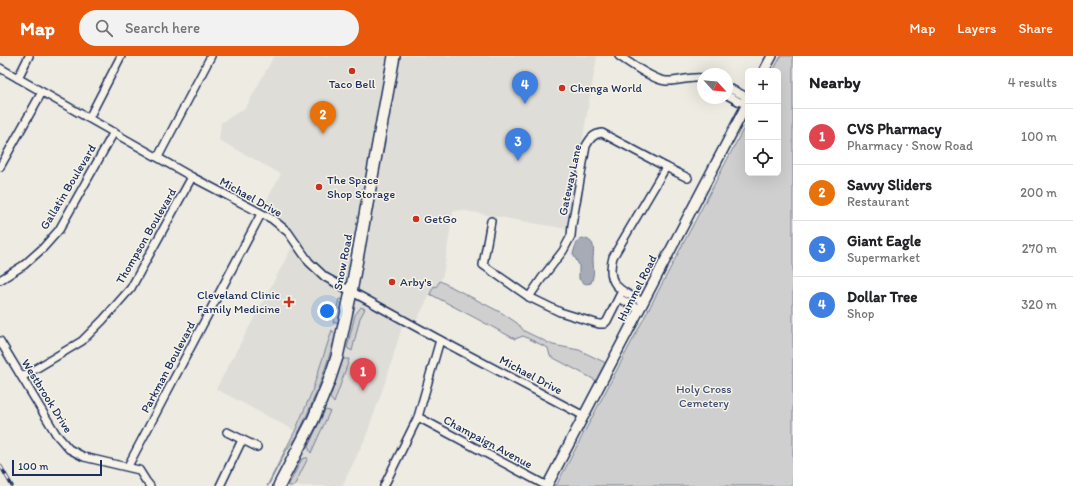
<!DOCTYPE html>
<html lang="en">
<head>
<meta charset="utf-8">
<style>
  body { margin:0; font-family:Itim,sans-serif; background:#f2f2f2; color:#202124 }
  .controls { position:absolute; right:12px; top:12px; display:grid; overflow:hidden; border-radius:6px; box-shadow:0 4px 16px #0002 }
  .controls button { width:36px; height:36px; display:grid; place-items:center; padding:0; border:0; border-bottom:1px solid #e0e0e0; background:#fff; color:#202124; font:20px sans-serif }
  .compass { position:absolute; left:697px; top:12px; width:36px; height:36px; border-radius:50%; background:#fff; box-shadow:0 4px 16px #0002; rotate:116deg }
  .scale { position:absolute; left:12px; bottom:10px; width:90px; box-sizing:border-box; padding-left:4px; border:2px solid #1b2f5e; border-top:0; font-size:11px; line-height:14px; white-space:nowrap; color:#1b2f5e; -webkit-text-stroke:3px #f7f3e8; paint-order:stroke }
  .you { position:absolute; left:327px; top:255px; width:14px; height:14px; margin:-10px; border:3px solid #fff; border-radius:50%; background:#1a73e8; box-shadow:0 0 0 6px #1a73e833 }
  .badge { display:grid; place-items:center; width:26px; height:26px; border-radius:50%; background:#ea580c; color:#fff; font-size:13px; font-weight:700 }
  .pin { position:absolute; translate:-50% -33px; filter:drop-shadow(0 1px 2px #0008) }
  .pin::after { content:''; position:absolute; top:21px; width:14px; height:12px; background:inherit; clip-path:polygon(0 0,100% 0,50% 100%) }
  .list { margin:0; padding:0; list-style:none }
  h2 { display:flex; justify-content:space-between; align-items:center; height:52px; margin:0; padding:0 16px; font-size:17px }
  h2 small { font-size:13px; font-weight:400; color:#757577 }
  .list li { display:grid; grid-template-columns:26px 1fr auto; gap:12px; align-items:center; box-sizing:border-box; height:56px; padding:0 16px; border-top:1px solid #e0e0e0 }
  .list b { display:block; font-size:15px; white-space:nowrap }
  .list p { margin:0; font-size:13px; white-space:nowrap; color:#757577 }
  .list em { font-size:13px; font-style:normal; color:#757577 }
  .icon { flex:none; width:22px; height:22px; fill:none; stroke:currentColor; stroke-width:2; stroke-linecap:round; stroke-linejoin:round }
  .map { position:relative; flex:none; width:793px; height:430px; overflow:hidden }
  header { display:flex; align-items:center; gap:24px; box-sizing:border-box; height:56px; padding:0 20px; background:#ea580c; color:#fff }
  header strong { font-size:19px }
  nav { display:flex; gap:22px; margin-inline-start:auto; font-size:14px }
  .search { width:280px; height:36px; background:#f2f2f2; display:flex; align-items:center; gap:10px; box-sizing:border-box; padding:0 14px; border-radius:22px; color:#757577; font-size:15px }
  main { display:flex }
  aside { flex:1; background:#fff }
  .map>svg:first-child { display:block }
  .built { fill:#deddd8 }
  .green { fill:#cfcfcf; stroke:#757f96 }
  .water { fill:#a6abb5; stroke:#6e7992 }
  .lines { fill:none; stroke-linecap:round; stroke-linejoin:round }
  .minor-casing { stroke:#1b2f5e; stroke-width:10 }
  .tertiary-casing { stroke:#1b2f5e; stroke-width:12 }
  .primary-casing { stroke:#1b2f5e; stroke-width:14 }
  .minor { stroke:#f7f3e8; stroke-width:7 }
  .tertiary { stroke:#f7f3e8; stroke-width:9 }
  .primary { stroke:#f7f3e8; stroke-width:11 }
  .rail-casing { stroke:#1b2f5e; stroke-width:3.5 }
  .rail { stroke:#f7f3e8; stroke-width:2; stroke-dasharray:6; stroke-linecap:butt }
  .poi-dot { fill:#c8321e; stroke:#f7f3e8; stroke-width:1.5 }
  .labels { text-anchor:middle; stroke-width:3; stroke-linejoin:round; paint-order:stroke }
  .poi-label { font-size:12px; fill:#1b2f5e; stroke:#f7f3e8; text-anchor:start }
  .street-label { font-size:12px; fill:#1b2f5e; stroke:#f7f3e8 }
  .park-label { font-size:12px; fill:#3f4f75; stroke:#f7f3e8 }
</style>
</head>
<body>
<header>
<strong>Map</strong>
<div class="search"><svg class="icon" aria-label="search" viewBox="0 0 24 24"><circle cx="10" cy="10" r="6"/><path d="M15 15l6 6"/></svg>Search here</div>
<nav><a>Map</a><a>Layers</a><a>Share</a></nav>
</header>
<main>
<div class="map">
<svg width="793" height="430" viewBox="0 0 793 430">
  <rect width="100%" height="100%" fill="#eeebe2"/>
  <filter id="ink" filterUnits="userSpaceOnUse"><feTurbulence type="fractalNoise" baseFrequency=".025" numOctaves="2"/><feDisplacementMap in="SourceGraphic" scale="8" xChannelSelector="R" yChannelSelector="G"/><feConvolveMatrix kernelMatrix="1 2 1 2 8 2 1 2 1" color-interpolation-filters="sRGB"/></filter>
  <g filter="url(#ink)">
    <polygon class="built" points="274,0 597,0 567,173 460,154 453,156 443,219 436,232 434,231 413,271 403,267 388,318 365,383 342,430 273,430 299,377 216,333 297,182 286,171 261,155 281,118 219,84 221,67 246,51"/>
    <g class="green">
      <polygon points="781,0 793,0 793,430 556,430 748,64 748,117 778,117 778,15 773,15"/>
      <polygon points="440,225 502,257 517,267 524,275 553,289 579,294 606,307 597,325 550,300 548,292 523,280 515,283 430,238 434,230 436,231"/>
      <polygon points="339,243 343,244 339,266 333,267"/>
      <polygon points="361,251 365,253 360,262 352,295 347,292 355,259"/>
      <polygon points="332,274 336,279 322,322 310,352 300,374 285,397 268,430 267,430 296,373 311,338"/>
      <polygon points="343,303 349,303 349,304 334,347 330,342"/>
      <polygon points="325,354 330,355 311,397 308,391"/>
      <polygon points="305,402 308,402 294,430 288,430 302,403"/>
    </g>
    <path class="water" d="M583,182C595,185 594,191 593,202C593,211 595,218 591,227C585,229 583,227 579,223V209L573,198C575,191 576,185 583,182Z"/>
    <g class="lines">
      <defs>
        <g id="minor">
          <path d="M619,0C630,7 653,24 666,25C678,26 690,20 703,22"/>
          <polyline points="0,12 192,121 272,163 288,176 309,206 325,221 440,284 584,360"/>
          <polyline points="18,22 29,0"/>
          <polyline points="727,31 743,39 748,46"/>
          <polyline points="727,39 740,46 748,46"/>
          <polyline points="89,62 121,0"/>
          <polyline points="158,101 211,0"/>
          <polyline points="0,111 42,36"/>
          <polyline points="666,111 688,122"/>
          <polyline points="491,165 483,209 529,241 560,256 599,268 604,268 607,265 622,235"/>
          <polyline points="0,224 24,209 43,192 59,174 114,76"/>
          <path d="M529,241L542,222L563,195L571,180L572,169L586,90C590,83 593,78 602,77L666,111L613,201C605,229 621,235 643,246"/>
          <polyline points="619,242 639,253"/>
          <polyline points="0,285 56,378 69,393 84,401 139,414 146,425 150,430"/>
          <polyline points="22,321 82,285 103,264 131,232 192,121"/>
          <polyline points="418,361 547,430"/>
          <polyline points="227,376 257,391"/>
          <polyline points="128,410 261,158"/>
          <polyline points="220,430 242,384"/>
          <polyline points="384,430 418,361 440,284"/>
        </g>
        <g id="tertiary">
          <polyline points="764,15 772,0"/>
          <polyline points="547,430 748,46"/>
        </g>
        <polyline id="primary" points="279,430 313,364 329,325 337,301 351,236 394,0"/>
      </defs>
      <use href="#minor" class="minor-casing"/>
      <use href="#tertiary" class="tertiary-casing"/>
      <use href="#primary" class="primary-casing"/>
      <use href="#minor" class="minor"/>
      <use href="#tertiary" class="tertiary"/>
      <use href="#primary" class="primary"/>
      <defs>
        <polyline id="rail" points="0,409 12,430"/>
      </defs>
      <use href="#rail" class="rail-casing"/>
      <use href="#rail" class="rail"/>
    </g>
  </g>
  <g class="poi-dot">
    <circle cx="352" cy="15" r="4"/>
    <circle cx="562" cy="32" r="4"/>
    <circle cx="319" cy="131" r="4"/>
    <circle cx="416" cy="163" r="4"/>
    <circle cx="392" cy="226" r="4"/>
    <path d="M287 240h4v4h4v4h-4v4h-4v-4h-4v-4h4z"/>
  </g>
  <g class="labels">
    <g class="poi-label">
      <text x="352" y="32" text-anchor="middle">Taco Bell</text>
      <text x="570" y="36">Chenga World</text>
      <text x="327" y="128">The Space<tspan x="327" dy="14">Shop Storage</tspan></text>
      <text x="424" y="167">GetGo</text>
      <text x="400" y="230">Arby's</text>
      <text x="280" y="243" text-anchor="end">Cleveland Clinic<tspan x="280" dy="14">Family Medicine</tspan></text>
    </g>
    <g class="street-label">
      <text transform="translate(570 124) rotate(-78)" y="4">Gateway Lane</text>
      <text transform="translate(68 131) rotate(-59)" y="4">Gallatin Boulevard</text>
      <text transform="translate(251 141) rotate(29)" y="4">Michael Drive</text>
      <text transform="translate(146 180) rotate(-60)" y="4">Thompson Boulevard</text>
      <text transform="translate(343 206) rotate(-79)" y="4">Snow Road</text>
      <text transform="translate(637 232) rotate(-63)" y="4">Hummel Road</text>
      <text transform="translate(168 311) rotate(-62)" y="4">Parkman Boulevard</text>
      <text transform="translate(531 319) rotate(28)" y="4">Michael Drive</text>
      <text transform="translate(47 340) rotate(58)" y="4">Westbrook Drive</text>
      <text transform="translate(488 386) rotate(28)" y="4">Champaign Avenue</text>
    </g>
    <g class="park-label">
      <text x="704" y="337">Holy Cross<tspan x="704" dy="14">Cemetery</tspan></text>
    </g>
  </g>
</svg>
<div class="controls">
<button>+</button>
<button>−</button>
<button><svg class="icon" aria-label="locate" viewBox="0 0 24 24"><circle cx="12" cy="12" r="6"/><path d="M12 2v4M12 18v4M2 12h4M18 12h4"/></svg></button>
</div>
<svg class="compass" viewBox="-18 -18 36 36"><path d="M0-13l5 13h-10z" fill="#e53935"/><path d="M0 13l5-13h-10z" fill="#757577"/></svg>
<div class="scale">100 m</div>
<div class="you"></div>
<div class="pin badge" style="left:363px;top:335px;background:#e0444e">1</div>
<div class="pin badge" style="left:323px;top:78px;background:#e8710a">2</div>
<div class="pin badge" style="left:518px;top:105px;background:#3f7fe0">3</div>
<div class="pin badge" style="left:525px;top:48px;background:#3f7fe0">4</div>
</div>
<aside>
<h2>Nearby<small>4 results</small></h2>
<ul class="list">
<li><span class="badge" style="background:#e0444e">1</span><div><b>CVS Pharmacy</b><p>Pharmacy · Snow Road</p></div><em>100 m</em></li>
<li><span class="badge" style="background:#e8710a">2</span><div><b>Savvy Sliders</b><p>Restaurant</p></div><em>200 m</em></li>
<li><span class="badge" style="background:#3f7fe0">3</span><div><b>Giant Eagle</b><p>Supermarket</p></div><em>270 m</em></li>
<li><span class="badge" style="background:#3f7fe0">4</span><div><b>Dollar Tree</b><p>Shop</p></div><em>320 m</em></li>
</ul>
</aside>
</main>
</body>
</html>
